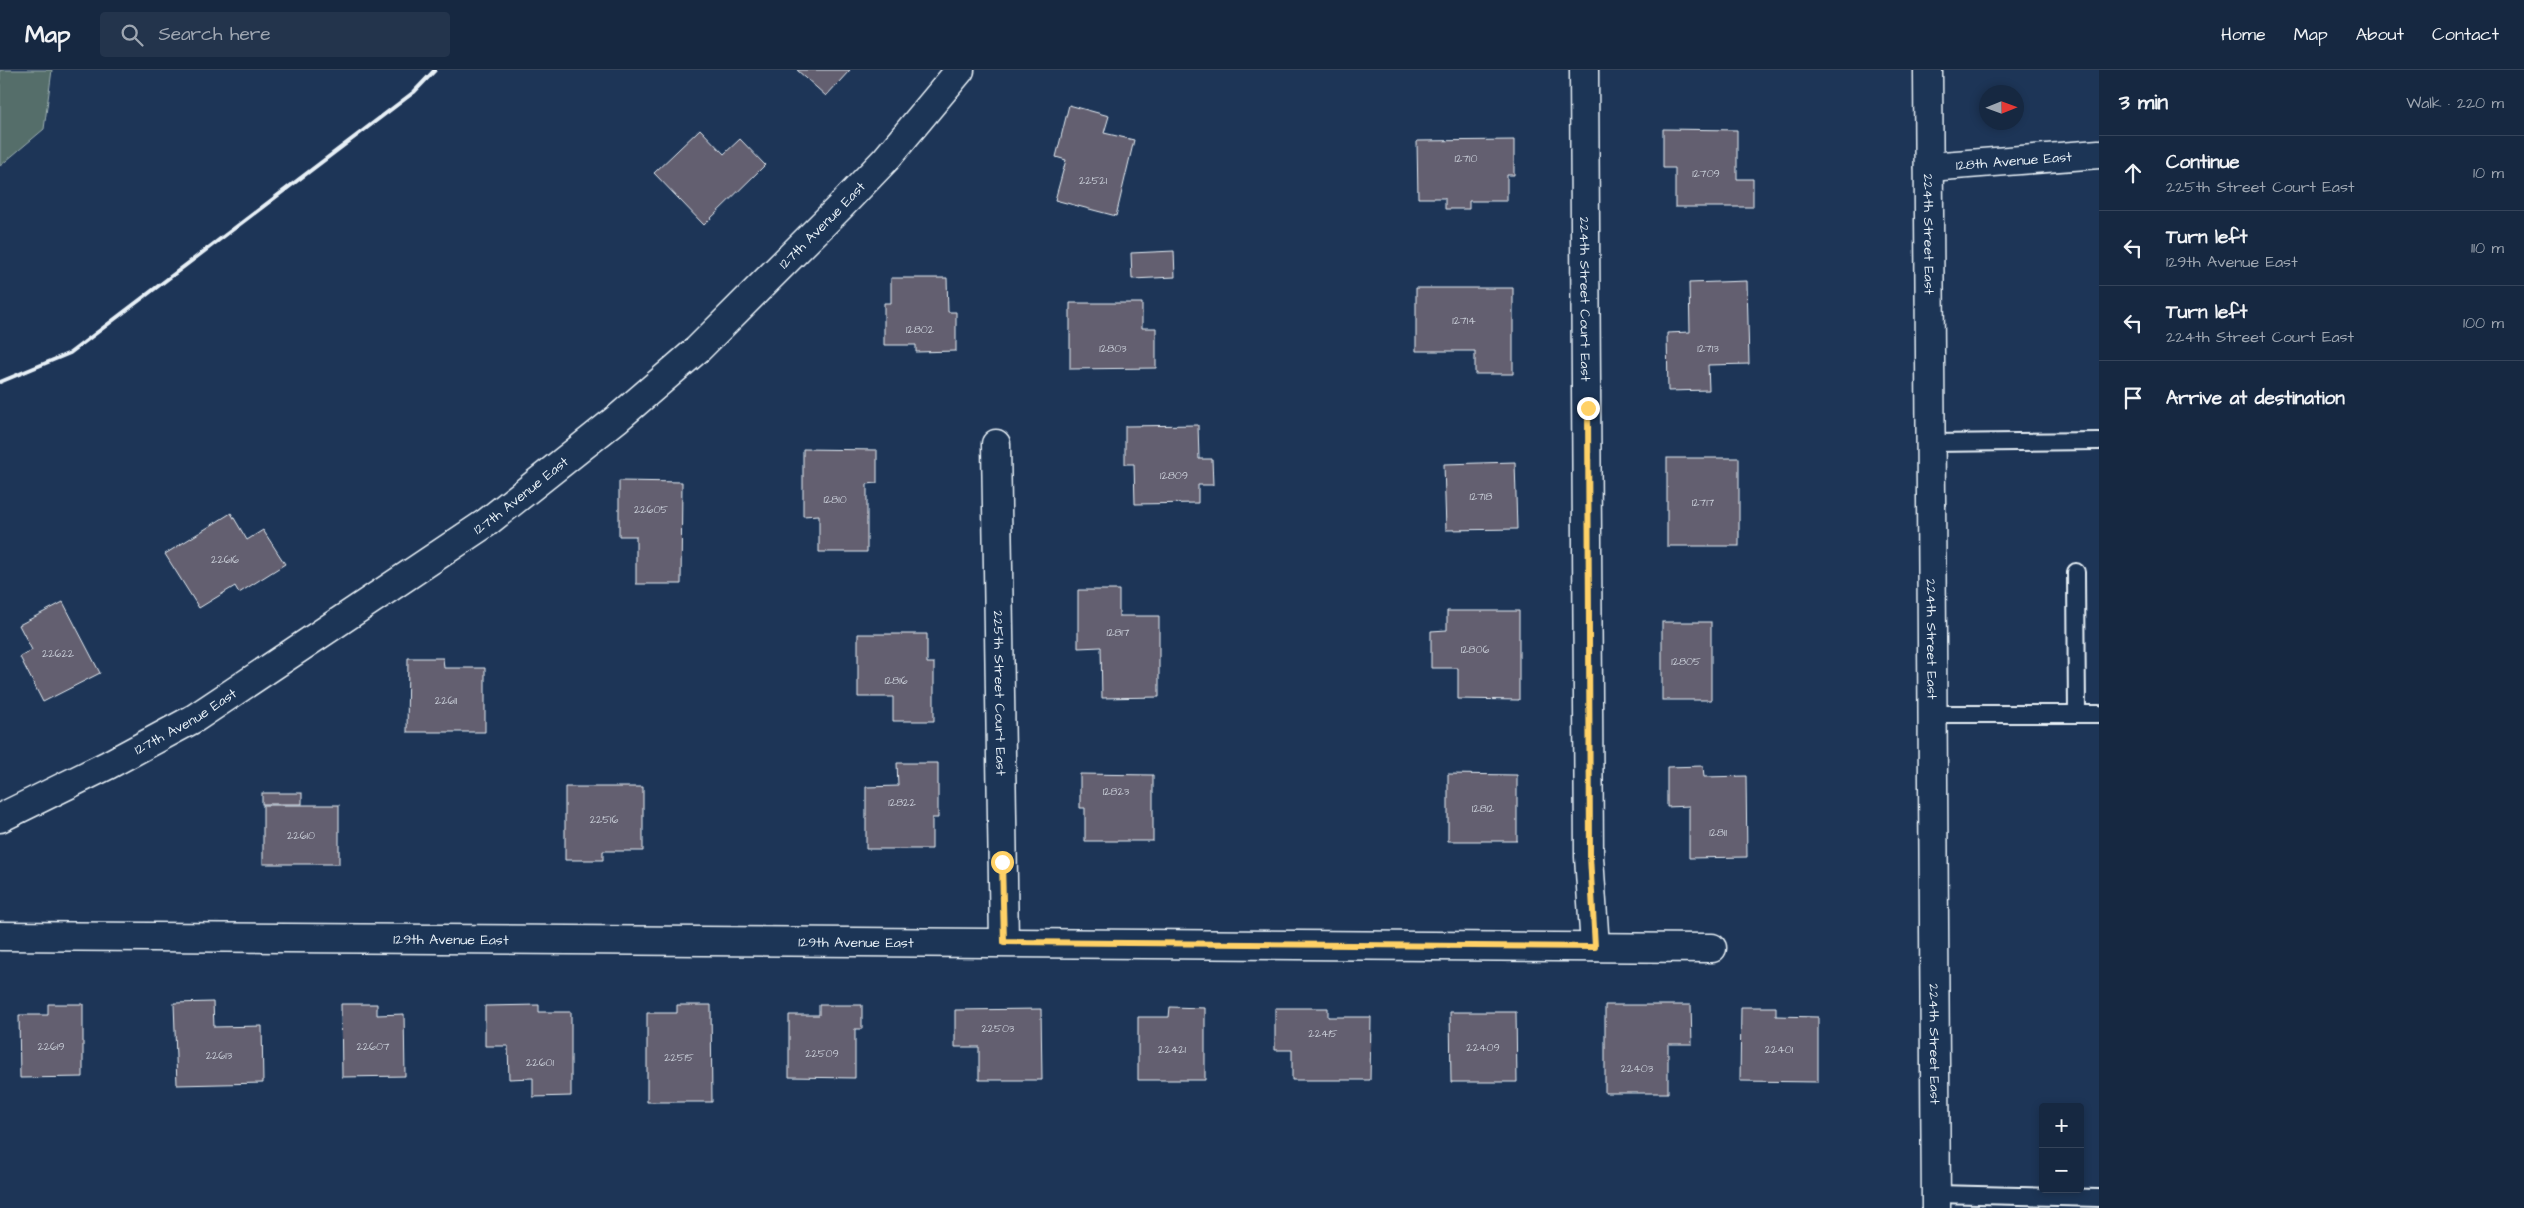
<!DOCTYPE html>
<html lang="en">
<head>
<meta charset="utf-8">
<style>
  body { margin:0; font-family:"Architects Daughter",sans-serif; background:#23344c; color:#f1f3f6 }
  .controls { position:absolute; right:15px; bottom:15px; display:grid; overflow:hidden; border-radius:5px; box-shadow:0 2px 8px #0003 }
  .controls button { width:45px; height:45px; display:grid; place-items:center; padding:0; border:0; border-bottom:1px solid #35445a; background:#162841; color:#f1f3f6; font:25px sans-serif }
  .compass { position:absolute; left:1979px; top:15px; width:45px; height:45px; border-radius:50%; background:#162841; box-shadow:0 2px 8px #0003; rotate:89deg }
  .stop { position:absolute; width:15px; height:15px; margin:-11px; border:4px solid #ffd166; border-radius:50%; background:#fff }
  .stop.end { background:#ffd166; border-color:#fff; box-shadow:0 1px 5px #0008 }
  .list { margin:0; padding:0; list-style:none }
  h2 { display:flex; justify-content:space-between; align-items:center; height:65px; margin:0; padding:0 20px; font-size:21px }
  h2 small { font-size:16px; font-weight:400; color:#9ea6b1 }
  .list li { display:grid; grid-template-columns:32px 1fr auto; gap:15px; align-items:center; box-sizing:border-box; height:75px; padding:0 20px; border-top:1px solid #35445a }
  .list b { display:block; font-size:19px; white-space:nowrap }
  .list p { margin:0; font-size:16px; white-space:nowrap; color:#9ea6b1 }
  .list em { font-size:16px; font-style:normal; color:#9ea6b1 }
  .icon { flex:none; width:28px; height:28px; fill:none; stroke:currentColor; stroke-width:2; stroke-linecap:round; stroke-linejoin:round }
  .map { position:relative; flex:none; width:2099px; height:1138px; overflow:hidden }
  header { display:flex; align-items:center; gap:30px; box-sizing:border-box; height:70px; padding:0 25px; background:#162841; border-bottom:1px solid #35445a }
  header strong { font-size:24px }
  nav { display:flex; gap:28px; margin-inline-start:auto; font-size:18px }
  .search { width:350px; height:45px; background:#23344c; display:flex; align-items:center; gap:12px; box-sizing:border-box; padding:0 18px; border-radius:5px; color:#9ea6b1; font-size:19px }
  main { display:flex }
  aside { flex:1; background:#162841 }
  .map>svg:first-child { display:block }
  .green { fill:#546e6b; stroke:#9eb0b2 }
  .building { fill:#635f6f; stroke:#e8f1f8 }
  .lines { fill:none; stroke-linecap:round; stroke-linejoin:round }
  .lane-casing { stroke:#e8f1f8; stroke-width:20 }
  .street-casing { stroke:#e8f1f8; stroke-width:31 }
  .secondary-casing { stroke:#e8f1f8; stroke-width:31 }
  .lane { stroke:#1d3557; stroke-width:16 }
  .street { stroke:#1d3557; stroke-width:28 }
  .secondary { stroke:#1d3557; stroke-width:28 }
  .rail { stroke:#e8f1f8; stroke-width:4 }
  .route { stroke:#ffd166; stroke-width:6 }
  .labels { text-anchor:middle; stroke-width:4; stroke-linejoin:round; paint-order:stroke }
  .number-label { font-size:11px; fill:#c7ccd6 }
  .street-label { font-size:14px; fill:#e8f1f8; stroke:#1d3557 }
</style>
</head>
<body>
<header>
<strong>Map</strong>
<div class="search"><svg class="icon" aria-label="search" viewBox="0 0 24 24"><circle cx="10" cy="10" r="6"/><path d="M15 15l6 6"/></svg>Search here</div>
<nav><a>Home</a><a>Map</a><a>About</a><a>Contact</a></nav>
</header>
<main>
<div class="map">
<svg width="2099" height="1138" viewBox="0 0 2099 1138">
  <rect width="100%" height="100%" fill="#1d3557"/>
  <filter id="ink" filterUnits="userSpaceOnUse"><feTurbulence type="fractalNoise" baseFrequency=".02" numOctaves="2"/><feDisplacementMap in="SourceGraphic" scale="10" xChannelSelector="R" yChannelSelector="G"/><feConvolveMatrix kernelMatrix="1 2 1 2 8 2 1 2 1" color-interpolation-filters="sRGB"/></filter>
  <g filter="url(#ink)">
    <polygon class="green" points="0,0 52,0 44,59 0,96"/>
    <g class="building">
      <polygon points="797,0 850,0 826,26"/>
      <polygon points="1069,35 1109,46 1104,63 1134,70 1116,146 1055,130 1066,90 1056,87"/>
      <polygon points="700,59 724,84 740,69 765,95 704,155 654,103"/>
      <polygon points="1663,59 1737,60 1737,109 1753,109 1753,137 1675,137 1675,98 1663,98"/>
      <polygon points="1514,70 1514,105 1507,105 1507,131 1469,131 1469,139 1445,139 1445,128 1418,128 1417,71"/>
      <polygon points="1174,181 1175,207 1132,209 1131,183"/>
      <polygon points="891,208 947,208 948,242 956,242 956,281 916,282 916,275 884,275 884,233 891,233"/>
      <polygon points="1747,211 1749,294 1708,295 1709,320 1668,321 1667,263 1690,262 1689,213"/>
      <polygon points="1416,218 1513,218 1513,304 1475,304 1475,281 1416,281"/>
      <polygon points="1070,233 1142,233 1142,258 1156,258 1156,298 1070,299"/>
      <polygon points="1198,355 1199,389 1212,389 1213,415 1198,415 1198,433 1135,434 1134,394 1125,394 1125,356"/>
      <polygon points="803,379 877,380 877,413 867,414 867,482 819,482 819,445 803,446"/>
      <rect x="1667" y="388" width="72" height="88"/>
      <polygon points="1515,392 1517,459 1446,460 1444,394"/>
      <polygon points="619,411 682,412 681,514 636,514 636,466 619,466"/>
      <polygon points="231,443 247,470 263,460 285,494 239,523 235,516 199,538 165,484"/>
      <polygon points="1078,520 1119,520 1119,546 1159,546 1159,627 1102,628 1101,577 1078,578"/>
      <polygon points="63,532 100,603 43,632 20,587 32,580 19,555"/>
      <polygon points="1447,541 1519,541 1519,630 1458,629 1458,598 1431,598 1431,561 1447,560"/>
      <rect x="1662" y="552" width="49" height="78"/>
      <polygon points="858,564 927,564 927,593 934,593 934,651 893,651 893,627 858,627"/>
      <polygon points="408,588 443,588 444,598 485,598 485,662 407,662"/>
      <polygon points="897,693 938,693 938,748 932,748 932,779 866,779 866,717 898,716"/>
      <polygon points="1703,696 1704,707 1746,706 1747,787 1689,788 1689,736 1667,737 1667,697"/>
      <polygon points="1080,704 1153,705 1153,771 1085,771 1085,738 1080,738"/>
      <polygon points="1448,704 1517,705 1517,771 1448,771"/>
      <polygon points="565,717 643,717 643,781 603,781 603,790 565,790"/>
      <rect x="262" y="723" width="40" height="11"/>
      <rect x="263" y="735" width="76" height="59"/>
      <polygon points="213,932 214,957 262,956 263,1013 177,1015 174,933"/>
      <polygon points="48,934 83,934 83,1007 20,1008 19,945 48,945"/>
      <polygon points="341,934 377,934 377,945 404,944 405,1006 342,1007"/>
      <polygon points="539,935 539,942 571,942 571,1026 533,1027 533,1008 509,1009 508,976 485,976 485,936"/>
      <polygon points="677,935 711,935 712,1032 647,1032 647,943 677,943"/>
      <polygon points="819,935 862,935 862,959 855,959 855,1008 789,1007 789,945 819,945"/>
      <polygon points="1605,935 1691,935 1692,974 1668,974 1668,1023 1605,1023"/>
      <polygon points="1170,937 1205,938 1205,1010 1138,1010 1138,947 1169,947"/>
      <polygon points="1741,937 1776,937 1776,946 1818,947 1818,1012 1740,1011"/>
      <polygon points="1275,938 1328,938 1328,947 1371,947 1370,1010 1292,1010 1292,980 1275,980"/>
      <polygon points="1041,939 1042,1010 979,1010 979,977 955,977 955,940"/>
      <polygon points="1450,942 1516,942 1517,1012 1451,1012"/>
    </g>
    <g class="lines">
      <defs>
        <g id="lane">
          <polyline points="1930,373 2099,371"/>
          <polyline points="2076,502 2077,644"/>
          <polyline points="1933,644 2099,644"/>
          <polyline points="1936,1124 2099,1128"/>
        </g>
        <g id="street">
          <path id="s1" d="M1584,0L1589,787L1595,877"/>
          <path id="s2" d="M1929,97L2099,84"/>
          <path id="s3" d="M996,374L1004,872"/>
          <path id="s4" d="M0,748L108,695L195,648L486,453L618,348L698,279L840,137L886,89L960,0"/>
          <path id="s5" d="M0,866L1712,878"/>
        </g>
        <g id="secondary">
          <path id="s6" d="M1928,0L1936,1138"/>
        </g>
      </defs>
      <use href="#lane" class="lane-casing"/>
      <use href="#street" class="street-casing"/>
      <use href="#secondary" class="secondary-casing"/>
      <use href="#lane" class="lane"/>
      <use href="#street" class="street"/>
      <use href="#secondary" class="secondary"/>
      <polyline class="rail" points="0,312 70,283 414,22 435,0"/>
    </g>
  </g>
  <g class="lines" filter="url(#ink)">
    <polyline class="route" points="1002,792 1004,872 1595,877 1590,786 1588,338"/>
  </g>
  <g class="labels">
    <g class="number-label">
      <text x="1466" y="92">12710</text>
      <text x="1706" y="107">12709</text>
      <text x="1093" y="114">22521</text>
      <text x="1464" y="254">12714</text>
      <text x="920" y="263">12802</text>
      <text x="1113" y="282">12803</text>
      <text x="1708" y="282">12713</text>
      <text x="1174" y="409">12809</text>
      <text x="1481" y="430">12718</text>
      <text x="835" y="433">12810</text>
      <text x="1703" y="436">12717</text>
      <text x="651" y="443">22605</text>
      <text x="225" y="493">22616</text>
      <text x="1118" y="566">12817</text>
      <text x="1475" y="583">12806</text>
      <text x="58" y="587">22622</text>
      <text x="1686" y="595">12805</text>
      <text x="896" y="614">12816</text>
      <text x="446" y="634">22611</text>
      <text x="1116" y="725">12823</text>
      <text x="902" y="736">12822</text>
      <text x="1483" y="742">12812</text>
      <text x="604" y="753">22516</text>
      <text x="1718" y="766">12811</text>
      <text x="301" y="769">22610</text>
      <text x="998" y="962">22503</text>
      <text x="1323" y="967">22415</text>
      <text x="51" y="980">22619</text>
      <text x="373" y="980">22607</text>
      <text x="1483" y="981">22409</text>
      <text x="1172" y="983">22421</text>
      <text x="1779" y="983">22401</text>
      <text x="822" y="987">22509</text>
      <text x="219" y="989">22613</text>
      <text x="679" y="991">22515</text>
      <text x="540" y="996">22601</text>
      <text x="1637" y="1002">22403</text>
    </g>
    <g class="street-label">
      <text dy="5" stroke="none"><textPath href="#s2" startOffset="85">128th Avenue East</textPath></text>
      <text dy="5" stroke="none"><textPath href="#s4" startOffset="1019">127th Avenue East</textPath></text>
      <text dy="5" stroke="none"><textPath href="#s6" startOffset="164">224th Street East</textPath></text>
      <text dy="5" stroke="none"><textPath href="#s1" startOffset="229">224th Street Court East</textPath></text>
      <text dy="5" stroke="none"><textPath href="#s4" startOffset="614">127th Avenue East</textPath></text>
      <text dy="5" stroke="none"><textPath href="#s6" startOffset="569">224th Street East</textPath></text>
      <text dy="5" stroke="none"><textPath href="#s3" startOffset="249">225th Street Court East</textPath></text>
      <text dy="5" stroke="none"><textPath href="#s4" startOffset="209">127th Avenue East</textPath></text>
      <text dy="5" stroke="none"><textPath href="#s5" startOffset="451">129th Avenue East</textPath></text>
      <text dy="5" stroke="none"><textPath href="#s5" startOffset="856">129th Avenue East</textPath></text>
      <text dy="5" stroke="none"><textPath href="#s6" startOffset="974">224th Street East</textPath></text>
    </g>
  </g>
</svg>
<div class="controls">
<button>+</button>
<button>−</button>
</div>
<svg class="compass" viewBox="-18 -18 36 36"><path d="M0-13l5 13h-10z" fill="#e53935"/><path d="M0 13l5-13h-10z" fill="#9ea6b1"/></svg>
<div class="stop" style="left:1002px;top:792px"></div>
<div class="stop end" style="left:1588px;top:338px"></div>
</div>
<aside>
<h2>3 min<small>Walk · 220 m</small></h2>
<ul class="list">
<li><svg class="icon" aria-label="ahead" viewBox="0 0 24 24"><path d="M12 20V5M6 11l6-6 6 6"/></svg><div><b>Continue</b><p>225th Street Court East</p></div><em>10 m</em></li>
<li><svg class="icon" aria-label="left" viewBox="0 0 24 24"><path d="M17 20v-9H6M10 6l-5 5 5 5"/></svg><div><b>Turn left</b><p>129th Avenue East</p></div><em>110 m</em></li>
<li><svg class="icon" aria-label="left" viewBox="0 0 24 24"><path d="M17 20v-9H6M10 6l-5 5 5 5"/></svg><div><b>Turn left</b><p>224th Street Court East</p></div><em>100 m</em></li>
<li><svg class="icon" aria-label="arrive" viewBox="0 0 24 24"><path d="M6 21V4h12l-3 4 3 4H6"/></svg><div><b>Arrive at destination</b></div></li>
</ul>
</aside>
</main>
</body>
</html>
